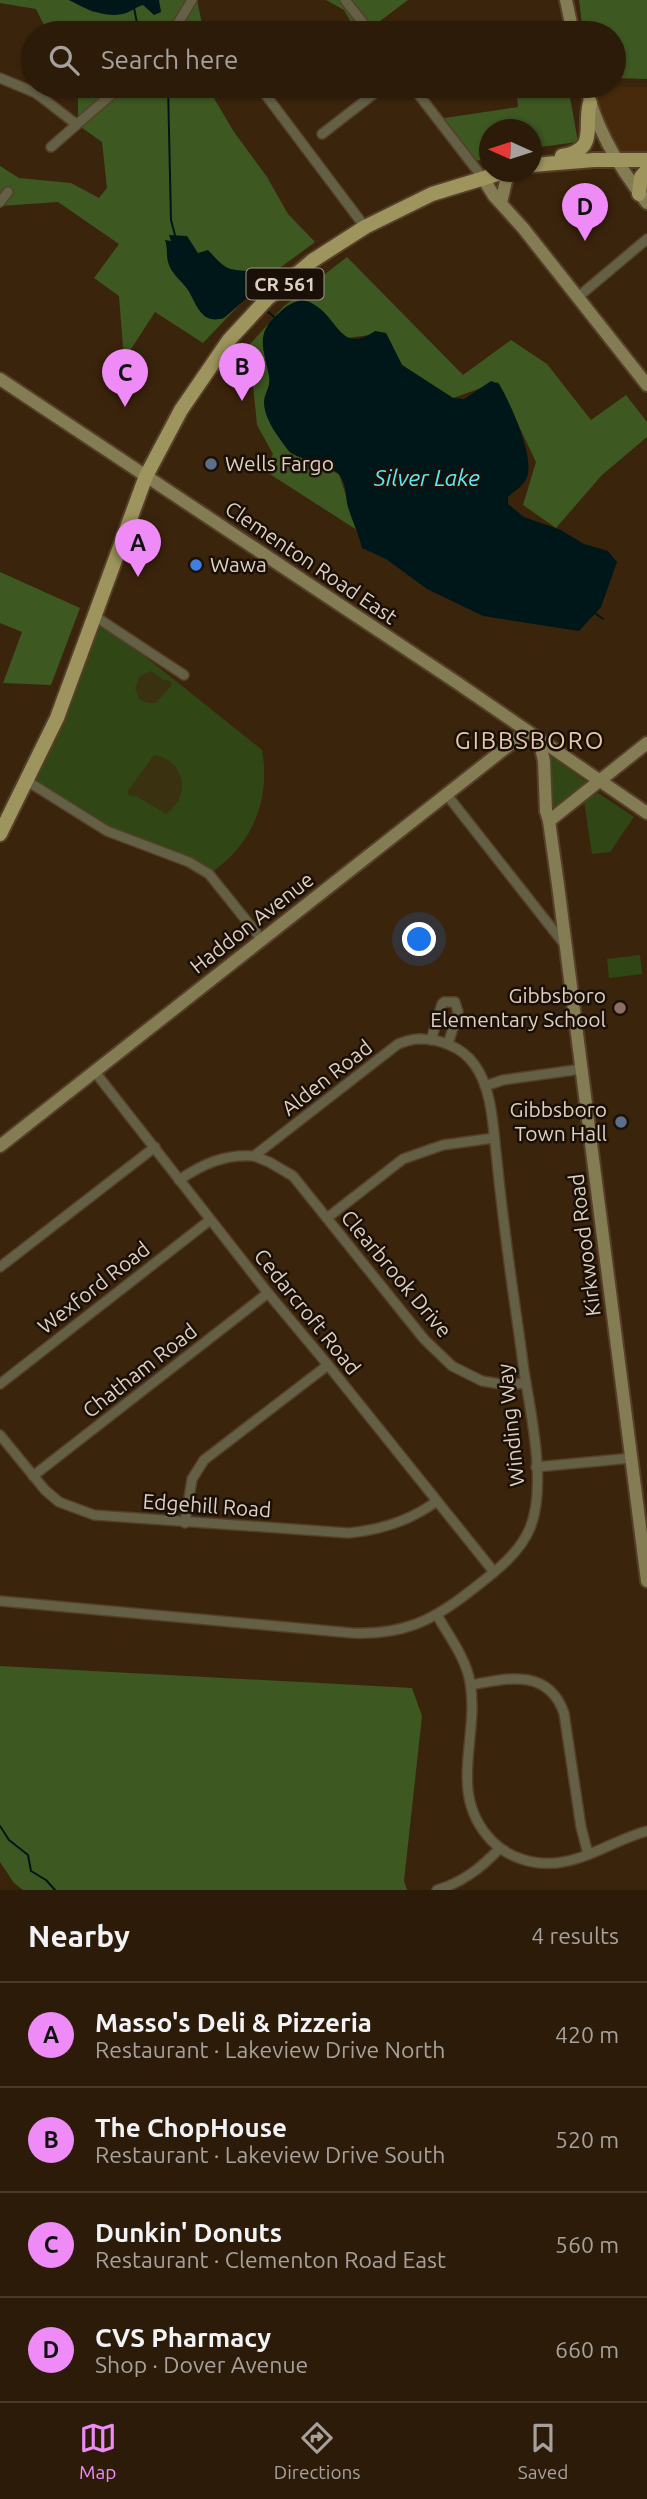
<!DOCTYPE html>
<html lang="en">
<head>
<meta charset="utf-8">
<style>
  body { margin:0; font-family:Ubuntu,sans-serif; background:#382817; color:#f1f3f6 }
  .compass { position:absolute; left:479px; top:119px; width:63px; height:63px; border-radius:50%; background:#2c1b09; box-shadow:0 2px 5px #0004; rotate:273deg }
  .you { position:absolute; left:420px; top:940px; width:24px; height:24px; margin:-18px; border:5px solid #fff; border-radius:50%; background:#1a73e8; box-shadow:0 0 0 10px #1a73e833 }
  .badge { display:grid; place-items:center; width:46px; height:46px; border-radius:50%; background:#ef8bf7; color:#111; font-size:23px; font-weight:700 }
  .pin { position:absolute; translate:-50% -58px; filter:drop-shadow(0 2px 4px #0008) }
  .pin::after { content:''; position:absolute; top:37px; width:24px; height:21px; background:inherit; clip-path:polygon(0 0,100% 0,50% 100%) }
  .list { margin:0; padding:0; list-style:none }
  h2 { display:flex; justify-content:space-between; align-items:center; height:91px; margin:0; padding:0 28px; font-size:30px }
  h2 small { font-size:23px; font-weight:400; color:#a6a19c }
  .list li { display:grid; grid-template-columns:46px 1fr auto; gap:21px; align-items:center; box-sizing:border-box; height:105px; padding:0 28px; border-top:2px solid #48392a }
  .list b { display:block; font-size:26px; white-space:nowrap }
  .list p { margin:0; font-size:23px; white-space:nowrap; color:#a6a19c }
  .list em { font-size:23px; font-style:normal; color:#a6a19c }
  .icon { flex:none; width:38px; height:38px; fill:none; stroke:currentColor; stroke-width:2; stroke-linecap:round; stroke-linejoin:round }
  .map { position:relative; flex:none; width:647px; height:1890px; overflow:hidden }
  .search { position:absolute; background:#2c1b09; box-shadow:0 2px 5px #0004; left:21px; right:21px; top:21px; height:77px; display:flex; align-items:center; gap:18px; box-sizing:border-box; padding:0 24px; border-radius:38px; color:#a6a19c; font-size:26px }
  .sheet { height:511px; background:#2c1b09 }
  nav { display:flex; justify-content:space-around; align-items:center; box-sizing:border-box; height:98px; border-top:2px solid #48392a; background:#2c1b09; font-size:19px; color:#a6a19c }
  nav a { display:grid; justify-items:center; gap:4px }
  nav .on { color:#ef8bf7 }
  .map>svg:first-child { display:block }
  .built { fill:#462a0b }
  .green { fill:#304715 }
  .forest { fill:#3e5821 }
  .sand { fill:#393110 }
  .water { fill:#00171a }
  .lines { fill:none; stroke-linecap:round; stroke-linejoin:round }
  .stream { stroke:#00171a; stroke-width:2 }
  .street-casing { stroke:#553f29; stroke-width:12 }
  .secondary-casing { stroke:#553f29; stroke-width:16 }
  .primary-casing { stroke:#553f29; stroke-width:18 }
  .street { stroke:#646046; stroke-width:9 }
  .secondary { stroke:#847d54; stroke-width:12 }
  .primary { stroke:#9d945e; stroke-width:14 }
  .service-dot { fill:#5c6f8a; stroke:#1a1007; stroke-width:2.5 }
  .shop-dot { fill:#3f7fe0; stroke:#1a1007; stroke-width:2.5 }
  .education-dot { fill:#8d6e63; stroke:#1a1007; stroke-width:2.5 }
  .labels { text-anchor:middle; stroke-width:5; stroke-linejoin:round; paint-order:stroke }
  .shield { fill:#1a1007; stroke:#a29689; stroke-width:2 }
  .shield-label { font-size:19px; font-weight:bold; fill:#ddcfc1 }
  .poi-label { font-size:21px; fill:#ddcfc1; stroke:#1a1007; text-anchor:start }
  .street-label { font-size:21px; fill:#ddcfc1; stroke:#1a1007 }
  .water-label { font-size:23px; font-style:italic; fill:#60e7f4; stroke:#1a1007 }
  .quarter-label { font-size:24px; letter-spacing:2px; fill:#e6c9ad; stroke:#1a1007 }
</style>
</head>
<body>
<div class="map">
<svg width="647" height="1890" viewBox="0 0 647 1890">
  <rect width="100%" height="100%" fill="#3b240c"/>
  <polygon class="built" points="586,86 647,87 647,160 617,160"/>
  <g class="green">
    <path d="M96,617L262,750C271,800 252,846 209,874L130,841L27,781Z"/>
    <polygon points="549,755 587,782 550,812 547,756"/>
    <polygon points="598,793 634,817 610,852 592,854 584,801"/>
    <polygon points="640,955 642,974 609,978 607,959"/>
  </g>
  <g class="forest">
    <polygon points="0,0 69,0 93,12 145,0 197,0 204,33 48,33 36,9 0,3"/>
    <polygon points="326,0 408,0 364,33 357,33 344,10"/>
    <polygon points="579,0 647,0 647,79 614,78 614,33 583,33"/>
    <polygon points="78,86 213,86 215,100 234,132 267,177 288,214 315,242 262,281 203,343 155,312 124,360 119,296 94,278 119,244 58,202 0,206 0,166 19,178 71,183 99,198 107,188 102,142 78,125"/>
    <polygon points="516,86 568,86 578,142 532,148 532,130 490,130 489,158 472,162 438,119 518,107"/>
    <polygon points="347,257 463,375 511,340 547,364 591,420 626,395 647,422 647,437 602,475 556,528 523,505 536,462 498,382 453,398 402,365 386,333 347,338 309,301 271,320 284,306"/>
    <polygon points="269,323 271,425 291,453 339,474 357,530 265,471 273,454 257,425 252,375 233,363"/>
    <polygon points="0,572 80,608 51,685 3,683 22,632 0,623"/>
    <polygon points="0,1666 412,1688 422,1716 404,1881 407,1890 23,1890 14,1883 0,1862"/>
  </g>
  <g class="sand">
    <polygon points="151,671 163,680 170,681 172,685 156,703 147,703 139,699 135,688 140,676"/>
    <path d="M154,755C185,760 192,796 166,814L136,796H130L127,792Z"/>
  </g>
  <g class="water">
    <path d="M69,0H159L161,12L154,15L143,5C136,7 129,13 122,14C103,18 85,8 69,0Z"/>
    <path d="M169,235L187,236L198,253L208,250C215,257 221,266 231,269C243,272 255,269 265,277V282L224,318C201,325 197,305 188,290C182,281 171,274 168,262C166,254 168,249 165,240L171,241Z"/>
    <path d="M302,300C339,307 335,358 375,331L386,333L402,365L453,398L464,399L491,381L499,384C510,402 535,457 527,477C524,486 514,491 508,497V504L524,517L561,530L584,544L608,551L617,562L601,607L579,631L483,616L427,589L386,559L362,548C359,534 352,521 348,507C345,497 347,485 340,476C329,460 296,461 288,450C279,438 264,419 264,402C264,393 271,387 269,376C264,349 254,334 279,313C286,306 292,302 302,300Z"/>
  </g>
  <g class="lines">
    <g class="stream">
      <polyline points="134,8 139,33"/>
      <polyline points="168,86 171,220 175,235"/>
      <polyline points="266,310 275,318"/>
      <polyline points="595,613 603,619"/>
      <polyline points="0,1826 9,1840 28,1855 31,1871 46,1880 55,1890"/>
    </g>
    <defs>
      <g id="street">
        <polyline points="345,0 371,33"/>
        <polyline points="172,33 192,0"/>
        <polyline points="226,33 228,28 242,28 245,33"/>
        <polyline points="0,78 36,93 76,124"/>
        <polyline points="259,86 365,227"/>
        <polyline points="412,86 483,178"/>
        <polyline points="322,134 384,86"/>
        <polyline points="51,147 121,86"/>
        <polyline points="0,202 8,192"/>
        <polyline points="578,297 647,239"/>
        <polyline points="96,617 184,675"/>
        <polyline points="27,781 107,831 189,862 209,874 262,940"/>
        <polyline points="447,795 565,945"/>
        <polyline points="431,1040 442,1004 444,1002 455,1002 458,1012 448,1044"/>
        <polyline points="95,1072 268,1293 328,1365 494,1572"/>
        <polyline points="485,1086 503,1080 582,1069"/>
        <polyline points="254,1156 269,1162 293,1176 424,1339 452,1366 482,1381 507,1385 526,1383"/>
        <polyline points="327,1218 403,1159 443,1145 494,1138"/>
        <polyline points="0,1267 155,1147"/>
        <polyline points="0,1384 210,1220"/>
        <path d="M0,1435L45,1490L59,1502L94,1515L348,1533C381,1530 410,1521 437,1501"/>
        <polyline points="536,1467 632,1458"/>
        <polyline points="33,1476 268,1293"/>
        <polyline points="185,1523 192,1479 204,1460 328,1365"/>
        <path d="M0,1601L352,1633C401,1635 431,1622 469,1592C491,1575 519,1555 530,1528C547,1487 531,1414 524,1371C519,1332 513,1294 508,1255C504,1224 500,1192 497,1161C493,1130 493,1089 474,1064C462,1047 438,1038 418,1039C411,1039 404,1042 398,1044L254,1156C224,1154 203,1164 179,1180"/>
        <path d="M437,1615C448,1635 466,1658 470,1682C480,1738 446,1794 492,1841C509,1858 533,1865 556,1863C588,1860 616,1839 647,1831"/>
        <path d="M471,1685C507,1678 548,1668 564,1713L581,1827L588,1854"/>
        <path d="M437,1890C463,1882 481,1868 499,1849"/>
      </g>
      <g id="secondary">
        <polyline points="566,0 573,33"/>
        <path d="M586,86C596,129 620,169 647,203"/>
        <polyline points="483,178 494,196 523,228 647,385"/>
        <polyline points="501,203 508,172"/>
        <polyline points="0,379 456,682 647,813"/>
        <polyline points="539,739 544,761 546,811 549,821 558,885 647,1581"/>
        <polyline points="549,821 647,743"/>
        <polyline points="0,1146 527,731"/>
      </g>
      <g id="primary">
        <path d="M562,156C599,149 583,128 590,103"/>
        <polyline points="532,165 594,160 647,160"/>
        <polyline points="639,194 641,177 647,170"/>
        <polyline points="0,834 57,718 146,476 181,410 229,340 267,299 312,261 365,227 432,194 504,172"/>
      </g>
    </defs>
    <use href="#street" class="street-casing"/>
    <use href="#secondary" class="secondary-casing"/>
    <use href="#primary" class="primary-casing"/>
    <use href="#street" class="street"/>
    <use href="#secondary" class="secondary"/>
    <use href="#primary" class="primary"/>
  </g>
  <g class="service-dot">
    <circle cx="211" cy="464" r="7"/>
    <circle cx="621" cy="1122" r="7"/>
  </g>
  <circle class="shop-dot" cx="196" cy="565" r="7"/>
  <circle class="education-dot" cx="620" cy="1008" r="7"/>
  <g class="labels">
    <rect class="shield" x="246.5" y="268.5" width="77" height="31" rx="5"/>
    <g class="shield-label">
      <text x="285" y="291">CR 561</text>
    </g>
    <g class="poi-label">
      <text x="225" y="471">Wells Fargo</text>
      <text x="210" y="572">Wawa</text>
      <text x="606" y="1003" text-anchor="end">Gibbsboro<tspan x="606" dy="24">Elementary School</tspan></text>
      <text x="607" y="1117" text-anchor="end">Gibbsboro<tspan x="607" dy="24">Town Hall</tspan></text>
    </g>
    <g class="street-label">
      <text transform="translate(311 563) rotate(34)" y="7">Clementon Road East</text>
      <text transform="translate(252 923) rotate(-38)" y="7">Haddon Avenue</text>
      <text transform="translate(327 1078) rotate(-38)" y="7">Alden Road</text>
      <text transform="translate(585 1245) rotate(-97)" y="7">Kirkwood Road</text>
      <text transform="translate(396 1274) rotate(50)" y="7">Clearbrook Drive</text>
      <text transform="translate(94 1288) rotate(-38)" y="7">Wexford Road</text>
      <text transform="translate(307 1312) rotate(51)" y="7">Cedarcroft Road</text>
      <text transform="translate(140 1371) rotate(-38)" y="7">Chatham Road</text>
      <text transform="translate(511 1425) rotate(-96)" y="7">Winding Way</text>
      <text transform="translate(207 1506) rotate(4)" y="7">Edgehill Road</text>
    </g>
    <g class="water-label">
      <text x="427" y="486">Silver Lake</text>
    </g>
    <g class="quarter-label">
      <text x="530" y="749">GIBBSBORO</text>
    </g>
  </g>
</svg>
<svg class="compass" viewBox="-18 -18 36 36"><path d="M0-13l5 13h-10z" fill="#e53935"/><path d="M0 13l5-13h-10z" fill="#a6a19c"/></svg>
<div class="you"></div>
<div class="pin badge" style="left:138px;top:577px">A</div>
<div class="pin badge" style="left:242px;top:401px">B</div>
<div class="pin badge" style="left:125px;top:407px">C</div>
<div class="pin badge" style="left:585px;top:241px">D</div>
<div class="search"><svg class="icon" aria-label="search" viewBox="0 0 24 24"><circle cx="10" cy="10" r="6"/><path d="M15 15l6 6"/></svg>Search here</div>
</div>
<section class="sheet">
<h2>Nearby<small>4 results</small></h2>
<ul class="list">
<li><span class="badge">A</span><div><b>Masso's Deli &amp; Pizzeria</b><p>Restaurant · Lakeview Drive North</p></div><em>420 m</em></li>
<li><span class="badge">B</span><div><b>The ChopHouse</b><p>Restaurant · Lakeview Drive South</p></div><em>520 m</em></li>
<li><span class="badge">C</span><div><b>Dunkin' Donuts</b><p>Restaurant · Clementon Road East</p></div><em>560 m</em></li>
<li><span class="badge">D</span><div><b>CVS Pharmacy</b><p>Shop · Dover Avenue</p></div><em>660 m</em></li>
</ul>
</section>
<nav>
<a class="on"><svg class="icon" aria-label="map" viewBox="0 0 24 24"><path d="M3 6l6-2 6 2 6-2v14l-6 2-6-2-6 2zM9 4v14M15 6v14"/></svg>Map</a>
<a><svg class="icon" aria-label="directions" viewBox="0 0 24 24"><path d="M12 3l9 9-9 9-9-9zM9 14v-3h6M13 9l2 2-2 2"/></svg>Directions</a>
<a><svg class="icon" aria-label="saved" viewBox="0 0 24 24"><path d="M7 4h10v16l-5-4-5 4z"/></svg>Saved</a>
</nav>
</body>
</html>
